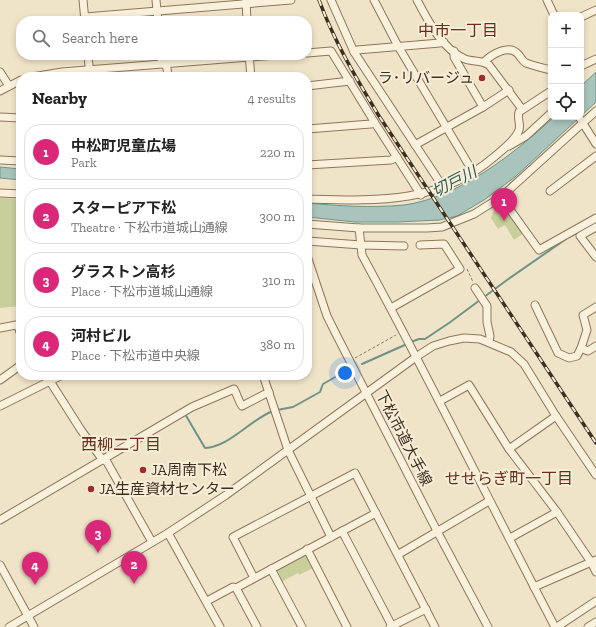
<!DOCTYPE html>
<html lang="en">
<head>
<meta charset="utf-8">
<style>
  body { margin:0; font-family:"Zilla Slab","Noto Sans JP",serif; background:#f6f6f6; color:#222 }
  .controls { position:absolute; right:12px; top:12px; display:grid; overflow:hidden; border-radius:8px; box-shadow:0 2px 6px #0003 }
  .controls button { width:36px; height:36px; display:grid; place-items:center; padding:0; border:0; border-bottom:1px solid #e0e0e0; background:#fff; color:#222; font:20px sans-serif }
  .you { position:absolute; left:345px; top:373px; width:14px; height:14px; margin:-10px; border:3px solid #fff; border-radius:50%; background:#1a73e8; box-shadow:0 0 0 6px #1a73e833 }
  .badge { display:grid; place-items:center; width:26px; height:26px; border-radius:50%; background:#db2777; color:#fff; font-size:13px; font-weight:700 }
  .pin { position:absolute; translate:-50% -33px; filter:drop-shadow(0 1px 2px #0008) }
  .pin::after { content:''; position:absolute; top:21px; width:14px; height:12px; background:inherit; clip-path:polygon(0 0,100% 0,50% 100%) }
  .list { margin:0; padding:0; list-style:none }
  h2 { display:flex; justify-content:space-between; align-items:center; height:52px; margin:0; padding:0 16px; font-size:17px }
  h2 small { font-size:13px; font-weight:400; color:#767676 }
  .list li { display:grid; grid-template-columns:26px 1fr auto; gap:12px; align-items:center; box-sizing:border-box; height:56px; margin:0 8px 8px; padding:0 8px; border:1px solid #e0e0e0; border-radius:16px }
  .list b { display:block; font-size:15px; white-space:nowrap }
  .list p { margin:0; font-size:13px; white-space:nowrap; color:#767676 }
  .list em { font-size:13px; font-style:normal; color:#767676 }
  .icon { flex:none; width:22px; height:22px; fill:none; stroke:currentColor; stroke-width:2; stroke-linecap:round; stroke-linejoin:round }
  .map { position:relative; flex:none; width:596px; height:627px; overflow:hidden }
  .search { position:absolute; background:#fff; box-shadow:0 2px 6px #0003; left:16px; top:16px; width:296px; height:44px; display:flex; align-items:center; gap:10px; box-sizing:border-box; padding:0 14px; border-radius:16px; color:#767676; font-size:15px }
  .panel { position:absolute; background:#fff; box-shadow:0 2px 6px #0003; left:16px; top:72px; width:296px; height:308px; border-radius:16px }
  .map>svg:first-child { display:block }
  .green { fill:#c9cf9b }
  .water { fill:#a9c4bc; stroke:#6f938a }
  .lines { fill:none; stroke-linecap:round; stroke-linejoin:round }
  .stream { stroke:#6f938a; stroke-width:2 }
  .minor-casing { stroke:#8d765c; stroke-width:9 }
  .path { stroke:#8d765c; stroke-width:1; stroke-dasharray:3 2; stroke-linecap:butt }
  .minor { stroke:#faf1dc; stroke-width:7 }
  .rail-casing { stroke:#3d2e20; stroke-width:3.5 }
  .rail { stroke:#f7eed8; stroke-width:2; stroke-dasharray:6; stroke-linecap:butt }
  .poi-dot { fill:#9e2a2b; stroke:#f7eed8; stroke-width:1.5 }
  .labels { text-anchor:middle; stroke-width:4; stroke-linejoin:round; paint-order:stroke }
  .poi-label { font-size:15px; fill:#3d2e20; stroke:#f7eed8; text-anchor:start }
  .street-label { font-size:15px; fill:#3d2e20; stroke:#f7eed8 }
  .neighbourhood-label { font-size:16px; fill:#6b2e1e; stroke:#f7eed8 }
  .water-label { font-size:16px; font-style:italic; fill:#2f5d5a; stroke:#f7eed8 }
</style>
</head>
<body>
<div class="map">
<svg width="596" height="627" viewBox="0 0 596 627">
  <rect width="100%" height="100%" fill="#f0e4c8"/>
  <g class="green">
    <polygon points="0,198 21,199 21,306 0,308"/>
    <polygon points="498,202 503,203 524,233 514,240 505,225 498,229 491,218"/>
    <polygon points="305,553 313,568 299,575 298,573 281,582 275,570"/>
  </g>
  <g class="water">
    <polygon points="596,72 596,102 581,116 581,86"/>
    <path d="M554,117H580L515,177L484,200L457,216L439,220L397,222H355L307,217V203C339,206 372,208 404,205C458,198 515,153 554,117Z"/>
    <polygon points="0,167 21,169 21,180 0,178"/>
  </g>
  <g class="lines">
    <g class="stream">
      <polyline points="569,237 596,223"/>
      <polyline points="411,342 419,339 425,339 449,323 507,280 566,239"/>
      <polyline points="362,364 407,344"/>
      <polyline points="277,410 293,407 320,392 323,384 346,371"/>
      <path d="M184,415L185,414L205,448C228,448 251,419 273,411"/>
    </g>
    <defs>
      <g id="minor">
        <polyline points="83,0 85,21"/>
        <polyline points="156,0 158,21"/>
        <polyline points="246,0 247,21"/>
        <polyline points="331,0 354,52 443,187"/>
        <polyline points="374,0 398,46 473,172"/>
        <path d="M417,0C428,21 442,49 465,59C473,62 482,60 489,65L522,109"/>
        <polyline points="547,0 554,15"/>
        <polyline points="85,17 291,0"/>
        <polyline points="581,17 596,10"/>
        <polyline points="454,51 454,57 483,107"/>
        <polyline points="354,52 357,50 440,43 444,42"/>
        <polyline points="307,53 331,51 375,123 421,195"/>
        <polyline points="88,55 90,77"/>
        <polyline points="161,55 161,59 167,68 168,77"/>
        <polyline points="249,55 251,77"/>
        <path d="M484,62C492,54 509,44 518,54C521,57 522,61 526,63C534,66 543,68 551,70"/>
        <polyline points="581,66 596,59"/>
        <polyline points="0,72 9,86"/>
        <polyline points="32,77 62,72 276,55"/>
        <polyline points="307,86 350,81"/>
        <polyline points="0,91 21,80"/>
        <polyline points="0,117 21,118"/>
        <polyline points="579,117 596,144"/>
        <polyline points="307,129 371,124 375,123"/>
        <polyline points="415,145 483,107 509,90"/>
        <polyline points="509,146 526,136 551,113"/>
        <polyline points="0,160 21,161"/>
        <polyline points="307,165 391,160 397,157"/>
        <polyline points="550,191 596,156"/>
        <polyline points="0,193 21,194"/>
        <polyline points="501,197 539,250 596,218"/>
        <path d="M307,198L309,199C377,201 439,204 494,157C502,150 515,141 519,130C521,125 517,118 519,112L551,91"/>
        <polyline points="307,224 359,228 427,228 442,227 454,222 474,214 501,197 596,111"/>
        <polyline points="596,227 580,236 596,257"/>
        <path d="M359,228L362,255C429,378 490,503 555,627"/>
        <polyline points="307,241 361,245 404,246"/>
        <polyline points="307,256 327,316 337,336 437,531 488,627"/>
        <polyline points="475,288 487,306 487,322 490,336 489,342"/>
        <polyline points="535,305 558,353 569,358 577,356 581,348 587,330 583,315 596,307"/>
        <polyline points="391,308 460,269 444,244 420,245"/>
        <polyline points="0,328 16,325 18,326 21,335"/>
        <polyline points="581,348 588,351 596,346"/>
        <polyline points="46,375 81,430 102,459 107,462 152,542"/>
        <polyline points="263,375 288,450 331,537"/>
        <polyline points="0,380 21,365"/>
        <polyline points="440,401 469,385 509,449 557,512 591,562 596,572"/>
        <polyline points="0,406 62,375"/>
        <polyline points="509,449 556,416"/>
        <path d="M0,520L192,407L234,389C237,394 238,400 242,406L269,392"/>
        <polyline points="342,531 392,626"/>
        <polyline points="168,533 220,627"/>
        <polyline points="510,538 557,512"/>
        <polyline points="307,549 347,627"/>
        <polyline points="399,554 489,501"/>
        <polyline points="0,565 34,627"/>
        <polyline points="271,569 302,627"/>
        <polyline points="254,578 233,537 355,473 435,627"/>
        <polyline points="534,587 596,560"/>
        <polyline points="236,588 257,627"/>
        <polyline points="207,601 233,587 236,588 376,513"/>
        <polyline points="9,627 168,533 226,495 416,357 433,346 449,341 464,338 480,339 511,352 524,364 556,416 596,475"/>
        <polyline points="390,627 426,609"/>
        <polyline points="557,627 596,601"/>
        <polyline points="588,627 596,622"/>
      </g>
    </defs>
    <use href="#minor" class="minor-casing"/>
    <g class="path">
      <polyline points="467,269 473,282"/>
      <polyline points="355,358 396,335"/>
    </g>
    <use href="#minor" class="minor"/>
    <defs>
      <path id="rail" d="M319,0C334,41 356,78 379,116L596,443"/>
    </defs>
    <use href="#rail" class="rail-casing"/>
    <use href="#rail" class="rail"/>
  </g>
  <g class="poi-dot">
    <circle cx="482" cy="78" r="4"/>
    <circle cx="143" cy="470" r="4"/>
    <circle cx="91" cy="489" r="4"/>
  </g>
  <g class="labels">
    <g class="poi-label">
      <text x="474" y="83" text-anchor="end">ラ･リバージュ</text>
      <text x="151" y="475">JA周南下松</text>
      <text x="99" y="494">JA生産資材センター</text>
    </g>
    <g class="street-label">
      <text transform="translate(404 438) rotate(63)" y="5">下松市道大手線</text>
    </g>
    <g class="neighbourhood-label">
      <text x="458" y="36">中市一丁目</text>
      <text x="121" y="450">西柳二丁目</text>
      <text x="509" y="484">せせらぎ町一丁目</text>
    </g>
    <g class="water-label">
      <text transform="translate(454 181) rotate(-27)" y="6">切戸川</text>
    </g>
  </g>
</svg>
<div class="controls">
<button>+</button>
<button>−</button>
<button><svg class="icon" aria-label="locate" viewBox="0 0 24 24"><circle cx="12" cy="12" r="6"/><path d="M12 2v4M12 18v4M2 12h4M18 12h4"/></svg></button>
</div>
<div class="you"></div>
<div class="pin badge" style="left:504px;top:221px">1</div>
<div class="pin badge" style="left:134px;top:584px">2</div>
<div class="pin badge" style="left:98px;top:553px">3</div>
<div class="pin badge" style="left:35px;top:585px">4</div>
<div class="search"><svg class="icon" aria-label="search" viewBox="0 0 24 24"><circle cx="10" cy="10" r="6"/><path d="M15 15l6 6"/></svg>Search here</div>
<section class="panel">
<h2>Nearby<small>4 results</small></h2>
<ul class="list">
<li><span class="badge">1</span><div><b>中松町児童広場</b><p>Park</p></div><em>220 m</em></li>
<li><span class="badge">2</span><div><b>スターピア下松</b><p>Theatre · 下松市道城山通線</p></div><em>300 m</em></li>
<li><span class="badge">3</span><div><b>グラストン高杉</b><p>Place · 下松市道城山通線</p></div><em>310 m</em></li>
<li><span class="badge">4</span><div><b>河村ビル</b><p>Place · 下松市道中央線</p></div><em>380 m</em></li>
</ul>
</section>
</div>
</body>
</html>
